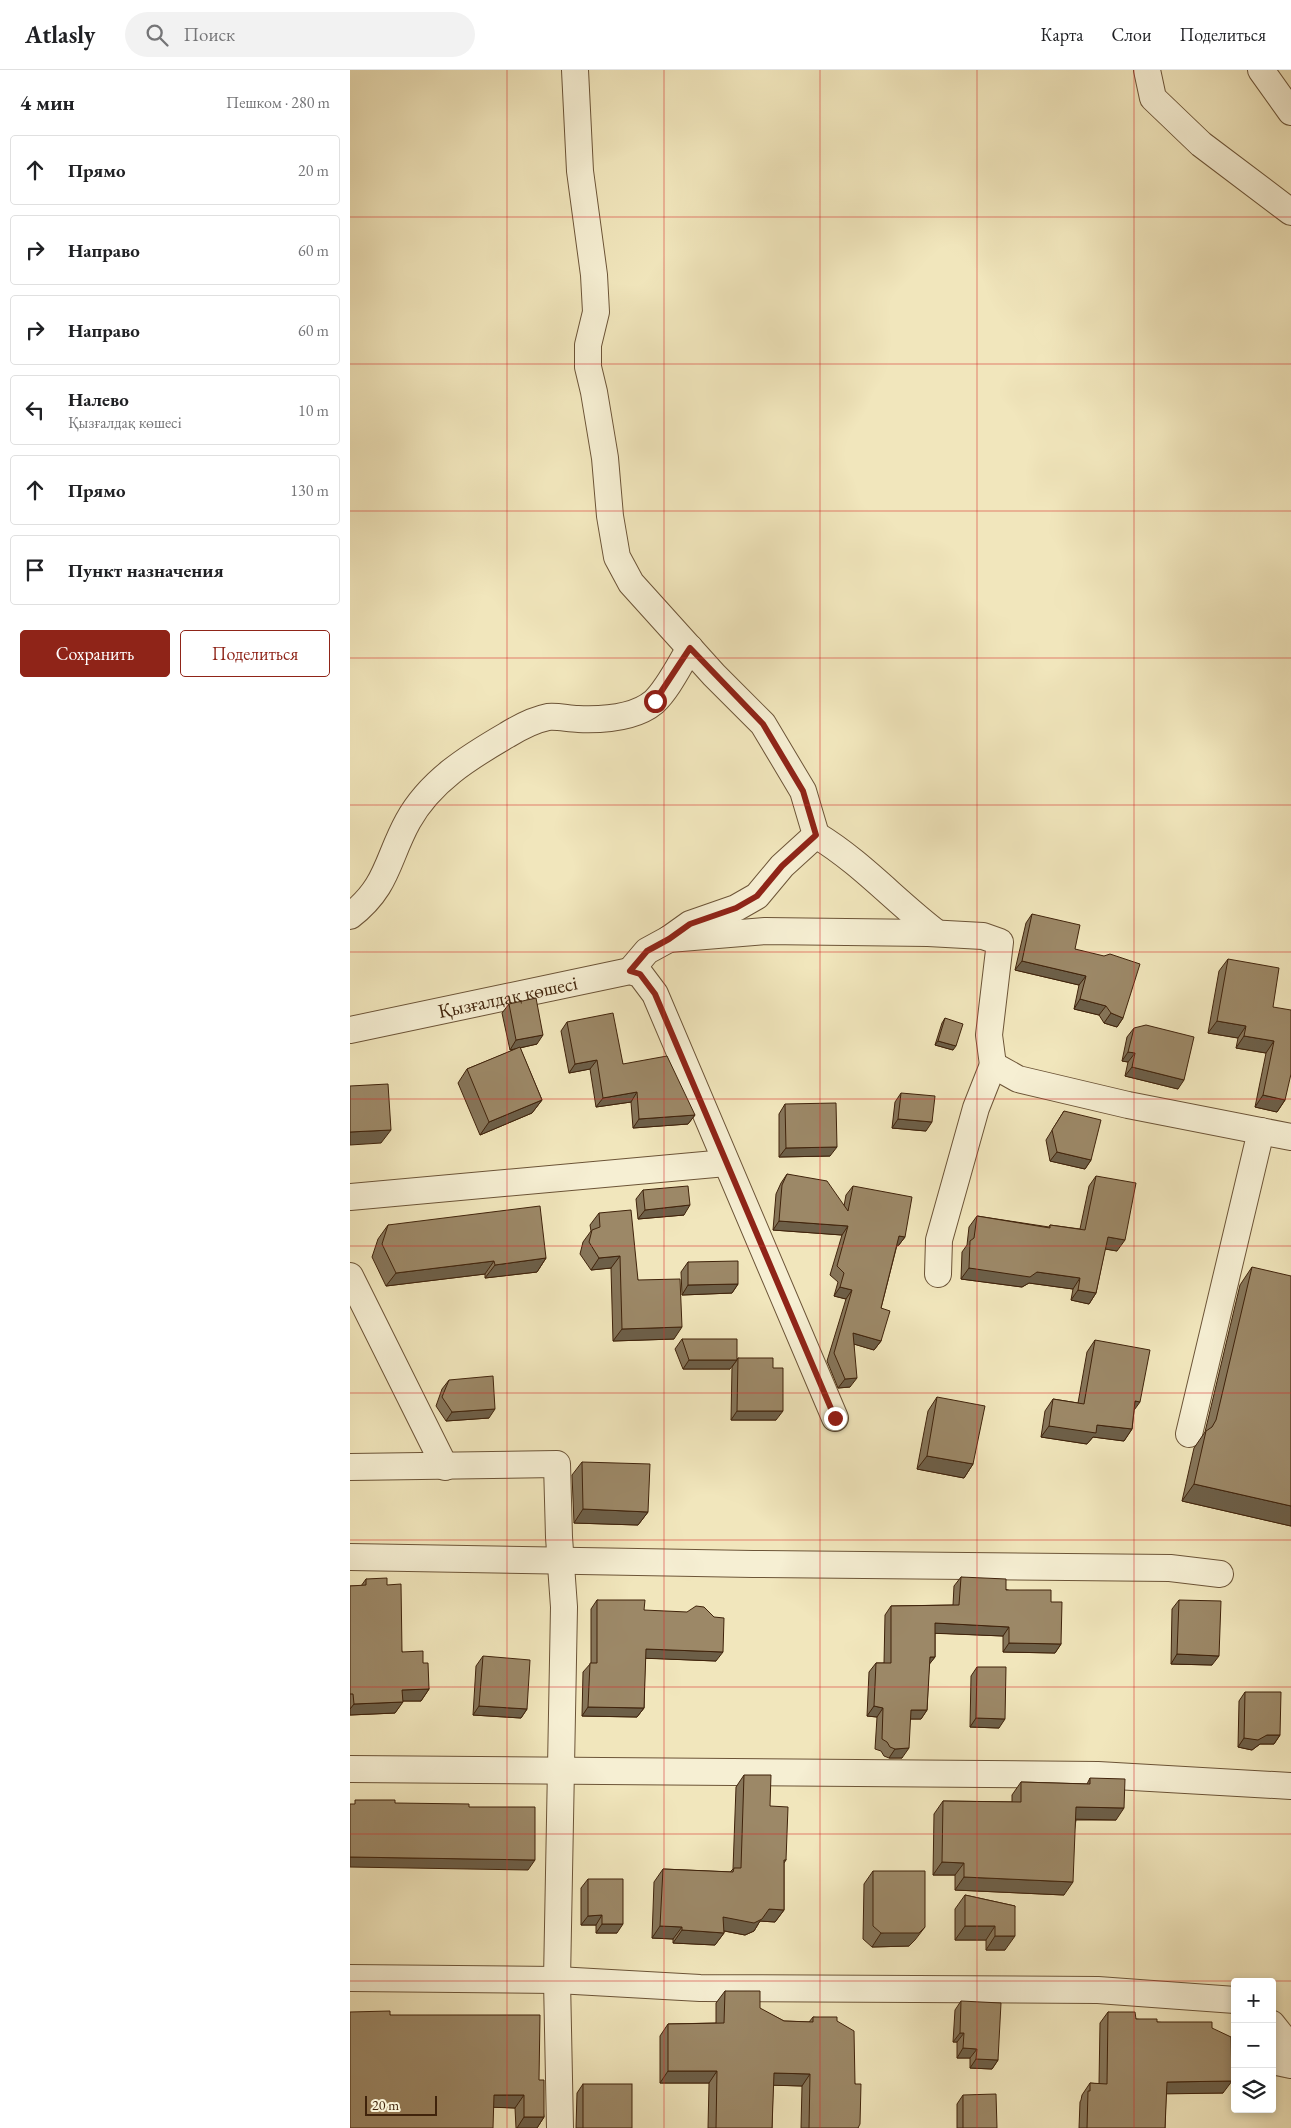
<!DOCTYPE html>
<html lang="ru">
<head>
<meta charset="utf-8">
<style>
  body { margin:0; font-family:"EB Garamond",serif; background:#f2f2f2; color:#202124 }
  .controls { position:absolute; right:15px; bottom:15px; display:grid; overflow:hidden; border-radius:5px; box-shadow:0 2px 8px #0003 }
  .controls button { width:45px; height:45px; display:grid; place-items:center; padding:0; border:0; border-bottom:1px solid #e0e0e0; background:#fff; color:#202124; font:25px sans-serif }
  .scale { position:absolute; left:15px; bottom:12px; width:72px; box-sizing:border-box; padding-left:5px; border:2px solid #40230b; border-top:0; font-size:14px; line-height:18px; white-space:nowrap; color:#40230b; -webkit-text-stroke:4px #f6efd3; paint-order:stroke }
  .stop { position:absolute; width:15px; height:15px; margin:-11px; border:4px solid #8f2418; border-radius:50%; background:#fff }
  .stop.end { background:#8f2418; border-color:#fff; box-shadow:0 1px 5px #0008 }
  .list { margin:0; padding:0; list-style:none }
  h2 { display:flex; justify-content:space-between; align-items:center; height:65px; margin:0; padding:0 20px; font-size:21px }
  h2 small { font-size:16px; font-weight:400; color:#757577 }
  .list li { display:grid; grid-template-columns:32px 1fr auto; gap:15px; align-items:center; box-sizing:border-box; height:70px; margin:0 10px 10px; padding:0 10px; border:1px solid #e0e0e0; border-radius:5px }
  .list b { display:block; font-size:19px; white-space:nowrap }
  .list p { margin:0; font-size:16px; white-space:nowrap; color:#757577 }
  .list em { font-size:16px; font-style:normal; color:#757577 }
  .actions { display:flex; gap:10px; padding:15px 20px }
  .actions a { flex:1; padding:11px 0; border:1px solid #8f2418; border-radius:5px; text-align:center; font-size:18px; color:#8f2418 }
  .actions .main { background:#8f2418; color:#fff }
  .icon { flex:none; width:28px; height:28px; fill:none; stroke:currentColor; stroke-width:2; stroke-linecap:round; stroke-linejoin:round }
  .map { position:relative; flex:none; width:941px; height:2058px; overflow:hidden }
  header { display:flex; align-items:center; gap:30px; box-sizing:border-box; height:70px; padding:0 25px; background:#fff; border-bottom:1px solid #e0e0e0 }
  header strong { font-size:24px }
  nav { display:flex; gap:28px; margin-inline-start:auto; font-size:18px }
  .search { width:350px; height:45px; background:#f2f2f2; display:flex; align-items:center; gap:12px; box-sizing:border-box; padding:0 18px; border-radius:28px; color:#757577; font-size:19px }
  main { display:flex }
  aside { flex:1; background:#fff }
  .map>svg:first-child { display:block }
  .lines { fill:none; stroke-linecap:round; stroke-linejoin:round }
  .minor-casing { stroke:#6c5437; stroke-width:28 }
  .minor { stroke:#f6efd3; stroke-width:26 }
  .wall { fill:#867559; stroke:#40230b }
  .shaded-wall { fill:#6d5f48; stroke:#40230b }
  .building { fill:#9c8867; stroke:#40230b }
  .route { stroke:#8f2418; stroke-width:6 }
  .grid { fill:none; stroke:#d62828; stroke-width:1; stroke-opacity:0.55 }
  .labels { text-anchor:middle; stroke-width:4.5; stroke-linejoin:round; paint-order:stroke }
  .street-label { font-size:20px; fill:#40230b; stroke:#f6efd3 }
</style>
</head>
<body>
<header>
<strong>Atlasly</strong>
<div class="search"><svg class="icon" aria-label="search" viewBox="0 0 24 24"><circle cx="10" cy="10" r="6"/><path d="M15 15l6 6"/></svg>Поиск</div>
<nav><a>Карта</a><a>Слои</a><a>Поделиться</a></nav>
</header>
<main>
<aside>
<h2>4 мин<small>Пешком · 280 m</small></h2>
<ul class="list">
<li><svg class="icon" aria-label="ahead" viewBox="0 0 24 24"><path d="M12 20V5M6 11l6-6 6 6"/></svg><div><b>Прямо</b></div><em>20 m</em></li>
<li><svg class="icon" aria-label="right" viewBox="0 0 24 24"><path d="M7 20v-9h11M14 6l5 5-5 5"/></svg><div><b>Направо</b></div><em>60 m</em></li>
<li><svg class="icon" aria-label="right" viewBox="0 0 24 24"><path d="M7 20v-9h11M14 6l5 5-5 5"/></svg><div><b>Направо</b></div><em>60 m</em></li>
<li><svg class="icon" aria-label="left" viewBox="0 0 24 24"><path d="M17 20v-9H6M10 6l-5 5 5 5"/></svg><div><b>Налево</b><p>Қызғалдақ көшесі</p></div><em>10 m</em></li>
<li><svg class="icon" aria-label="ahead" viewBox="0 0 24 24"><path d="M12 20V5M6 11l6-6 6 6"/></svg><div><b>Прямо</b></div><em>130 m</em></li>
<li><svg class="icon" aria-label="arrive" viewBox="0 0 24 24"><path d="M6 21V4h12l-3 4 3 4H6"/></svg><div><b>Пункт назначения</b></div></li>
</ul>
<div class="actions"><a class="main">Сохранить</a><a>Поделиться</a></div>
</aside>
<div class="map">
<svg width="941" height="2058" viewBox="0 0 941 2058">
  <rect width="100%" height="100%" fill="#f1e6bc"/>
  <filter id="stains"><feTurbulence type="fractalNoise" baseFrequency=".004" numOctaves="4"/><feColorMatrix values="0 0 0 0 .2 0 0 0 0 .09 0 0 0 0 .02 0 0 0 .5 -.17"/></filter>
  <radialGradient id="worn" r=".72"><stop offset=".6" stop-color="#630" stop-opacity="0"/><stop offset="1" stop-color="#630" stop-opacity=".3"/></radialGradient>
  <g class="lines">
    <defs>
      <g id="minor">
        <polyline points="225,0 230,101 244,205 246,242 238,275 238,297 244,322 255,388 260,446 267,487 281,513 364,605 413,654 453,721 466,765 432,796 407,826 386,838 340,854 319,869"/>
        <polyline points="797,0 803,28 851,74 941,142"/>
        <polyline points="911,0 941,42"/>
        <path d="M466,765C511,792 546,832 587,863"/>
        <path d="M0,846C38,817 37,789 58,751C80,711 119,687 157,665C170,657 183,650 198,647C208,646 219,649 228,649C253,650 285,648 304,632C318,619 330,594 340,578"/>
        <polyline points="280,901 297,881 319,869 415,861 578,863 633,866 650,872 639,965 643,995 668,1009 778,1035 941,1067"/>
        <path id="s1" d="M0,960L280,901L290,904L305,924L485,1348"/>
        <polyline points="0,1127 376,1093"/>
        <polyline points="588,1204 589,1170 626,1038 643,995"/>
        <polyline points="0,1206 95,1397"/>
        <polyline points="839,1364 911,1061"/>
        <polyline points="0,1397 207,1394 209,1467 214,1537 207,1910 210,2058"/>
        <polyline points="0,1487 403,1494 820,1498 870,1504"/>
        <polyline points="0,1699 748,1705 941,1716"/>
        <polyline points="0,1908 207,1910 350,1918 748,1920 885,1930"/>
        <polyline points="922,1954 941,1978"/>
        <polyline points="922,1991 941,1995"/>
      </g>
    </defs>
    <use href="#minor" class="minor-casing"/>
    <use href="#minor" class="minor"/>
  </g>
  <g class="wall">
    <polygon points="682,844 725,879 773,948 767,957 754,953 749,945 724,939 729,915 665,900 676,853"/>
    <polygon points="878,889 923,937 935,1030 927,1042 905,1037 916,983 886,978 888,968 858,963 869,901"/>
    <polygon points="159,934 187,974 170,978 192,1030 182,1043 130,1065 108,1013 117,999 169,978 160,980 152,943"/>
    <polygon points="595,948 603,980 585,975 592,953"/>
    <polygon points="217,952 273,994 345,1045 338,1054 283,1058 281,1032 246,1037 240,999 219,1003 211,961"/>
    <polygon points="784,958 828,1019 775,1006 778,992 772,991 777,967"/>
    <polygon points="551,1023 576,1061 542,1058 545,1032"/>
    <polygon points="435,1034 480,1086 429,1087 429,1044"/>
    <polygon points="714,1041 741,1090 735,1099 700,1091 696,1070"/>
    <polygon points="437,1104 494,1136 496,1125 503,1116 555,1167 548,1176 547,1175 531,1238 531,1271 524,1280 504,1274 500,1317 488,1318 477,1291 496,1229 484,1226 488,1212 480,1205 492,1165 423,1160 426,1124 431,1113"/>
    <polygon points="746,1106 767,1181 755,1179 746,1223 739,1234 721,1230 723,1219 679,1213 672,1217 611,1209 612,1182 617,1175 619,1157 627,1146 699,1157 700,1155 730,1159 739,1116"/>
    <polygon points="293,1120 334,1145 288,1149 286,1129"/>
    <polygon points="249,1143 288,1210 324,1269 263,1271 261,1198 241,1200 230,1184 233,1172 241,1161 240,1155"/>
    <polygon points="38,1155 196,1188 187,1202 135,1208 135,1204 36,1216 22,1187 28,1169"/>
    <polygon points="338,1192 388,1214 382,1223 332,1225 331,1202"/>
    <polygon points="902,1197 941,1456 832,1431 844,1378 855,1362 890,1215"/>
    <polygon points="332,1269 380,1299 333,1299 325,1279"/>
    <polygon points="745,1270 784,1341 782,1359 774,1371 743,1367 737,1374 691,1367 695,1341 703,1329 728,1333 737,1282"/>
    <polygon points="388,1288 423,1298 426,1350 381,1350 382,1297"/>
    <polygon points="99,1310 139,1348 96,1351 86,1336 92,1319"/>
    <polygon points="587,1327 623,1394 614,1408 567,1399 578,1341"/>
    <polygon points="232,1392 298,1442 288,1455 224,1453 222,1405"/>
    <polygon points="611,1507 701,1532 711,1574 705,1583 653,1582 653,1566 585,1563 585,1587 579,1594 577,1640 571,1649 560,1649 552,1688 539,1688 534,1686 531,1681 525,1679 527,1647 517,1646 519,1602 526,1593 534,1593 535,1545 541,1536 603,1535 604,1516"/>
    <polygon points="16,1509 37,1515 52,1582 73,1593 79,1619 71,1631 53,1631 45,1643 0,1645 0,1516 11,1516"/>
    <polygon points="247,1530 294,1540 366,1591 295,1588 294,1638 287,1647 232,1646 233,1602 241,1593 241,1539"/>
    <polygon points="829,1530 862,1595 821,1594 822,1539"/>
    <polygon points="133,1586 177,1639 171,1648 123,1645 126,1596"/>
    <polygon points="627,1597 649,1658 620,1657 621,1606"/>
    <polygon points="895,1622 930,1665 924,1674 910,1674 902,1680 888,1677 889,1631"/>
    <polygon points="394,1705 420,1736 436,1790 434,1793 434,1840 425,1852 410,1851 404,1861 395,1865 374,1861 374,1863 365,1875 323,1873 323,1869 302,1868 304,1812 313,1799 380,1802 383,1799 386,1717"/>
    <polygon points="740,1708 766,1750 726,1750 714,1825 605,1820 605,1805 583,1805 584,1744 593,1731 662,1732 662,1725 671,1712 737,1714"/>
    <polygon points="523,1801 565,1870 559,1876 522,1877 513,1869 514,1814"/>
    <polygon points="238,1809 267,1863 246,1863 246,1855 231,1855 231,1818"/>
    <polygon points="615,1825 665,1836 655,1880 636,1880 636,1870 605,1870 605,1839"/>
    <polygon points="375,1921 434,1951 459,1952 463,1947 487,1951 505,2014 508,2058 451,2058 452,2016 423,2015 422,2058 358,2058 359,2013 310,2013 310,1966 318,1954 366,1953 366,1933"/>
    <polygon points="611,1931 648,1990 642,1999 620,1998 620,1988 607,1988 607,1972 603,1972 605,1940"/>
    <polygon points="758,1942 786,1949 807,1952 862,1958 873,2023 816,2023 815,2058 729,2058 730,2032 731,2030 732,2025 740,2013 749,2014 750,1953"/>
    <polygon points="40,1945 189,2010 194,2047 187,2058 166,2058 165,2038 144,2037"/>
    <polygon points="233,2014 282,2058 226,2058 227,2023"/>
    <polygon points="613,2025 647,2058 607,2058 607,2034"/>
  </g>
  <g class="shaded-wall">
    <polygon points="672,891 736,906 729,915 665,900"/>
    <polygon points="730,929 756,936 749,945 724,939"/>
    <polygon points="761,943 773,948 767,957 754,953"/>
    <polygon points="867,951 896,956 888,968 858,963"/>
    <polygon points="193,965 187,974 160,980 166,970"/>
    <polygon points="894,966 924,971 916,983 886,978"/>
    <polygon points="588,971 606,976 603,980 585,975"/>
    <polygon points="778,982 785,983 778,992 772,991"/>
    <polygon points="247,990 240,999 219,1003 225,994"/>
    <polygon points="782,997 834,1010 828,1019 775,1006"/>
    <polygon points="287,1022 281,1032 246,1037 253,1028"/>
    <polygon points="913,1025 935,1030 927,1042 905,1037"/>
    <polygon points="192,1030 182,1043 130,1065 139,1052"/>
    <polygon points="345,1045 338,1054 283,1058 289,1049"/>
    <polygon points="548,1049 582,1052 576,1061 542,1058"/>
    <polygon points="41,1060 31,1073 0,1075 0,1062"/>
    <polygon points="487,1077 480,1086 429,1087 436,1078"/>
    <polygon points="707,1082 741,1090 735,1099 700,1091"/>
    <polygon points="340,1135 334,1145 288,1149 295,1140"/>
    <polygon points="429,1151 498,1156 492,1165 423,1160"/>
    <polygon points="549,1166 555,1167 548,1176 543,1175"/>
    <polygon points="758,1167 775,1170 767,1181 750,1178"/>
    <polygon points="270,1186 261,1198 241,1200 249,1188"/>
    <polygon points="196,1188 187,1202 135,1208 145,1195"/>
    <polygon points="144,1191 135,1204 36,1216 46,1203"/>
    <polygon points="619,1198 687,1202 730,1208 723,1219 679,1213 672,1217 611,1209"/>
    <polygon points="388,1214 382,1223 332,1225 338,1215"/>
    <polygon points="490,1217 502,1220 496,1229 484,1226"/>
    <polygon points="728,1220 746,1223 739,1234 721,1230"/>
    <polygon points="332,1257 324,1269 263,1271 272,1259"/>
    <polygon points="503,1263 531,1271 524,1280 497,1272"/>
    <polygon points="339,1290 387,1290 380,1299 333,1299"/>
    <polygon points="507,1308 500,1317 488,1318 495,1309"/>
    <polygon points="785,1331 790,1332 782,1343"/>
    <polygon points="145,1339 139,1348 96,1351 102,1342"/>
    <polygon points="387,1341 433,1341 426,1350 381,1350"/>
    <polygon points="747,1355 782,1359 774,1371 743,1367 737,1374 691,1367 699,1356"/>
    <polygon points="577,1386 623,1394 614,1408 567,1399"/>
    <polygon points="844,1414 941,1436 941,1456 832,1431"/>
    <polygon points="233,1439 298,1442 288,1455 224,1453"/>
    <polygon points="585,1553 659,1557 653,1566 578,1563"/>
    <polygon points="659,1573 711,1574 705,1583 653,1582"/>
    <polygon points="296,1579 373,1582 366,1591 289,1588"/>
    <polygon points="827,1584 869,1586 862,1595 821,1594"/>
    <polygon points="580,1587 585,1587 578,1596"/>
    <polygon points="79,1619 71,1631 44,1631 52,1620"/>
    <polygon points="53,1632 45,1643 0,1645 0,1639 4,1634"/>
    <polygon points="129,1636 177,1639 171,1648 123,1645"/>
    <polygon points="524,1636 533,1638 527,1647 517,1646"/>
    <polygon points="238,1637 294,1638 287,1647 232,1646"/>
    <polygon points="561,1640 577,1640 571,1649 554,1649"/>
    <polygon points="626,1648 655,1649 649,1658 620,1657"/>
    <polygon points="917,1665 930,1665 924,1674 910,1674 902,1680 888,1677 894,1668"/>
    <polygon points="559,1678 552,1688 539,1688 545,1679"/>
    <polygon points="726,1737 774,1738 766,1750 717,1749"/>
    <polygon points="0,1787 185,1790 178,1800 0,1797"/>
    <polygon points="592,1792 614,1793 605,1805 583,1805"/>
    <polygon points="614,1807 723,1812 714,1825 605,1820"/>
    <polygon points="419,1839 434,1840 425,1852 410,1851 404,1861 395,1865 365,1859 373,1847"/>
    <polygon points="252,1845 246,1855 231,1855 238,1846"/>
    <polygon points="252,1854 273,1854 267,1863 246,1863"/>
    <polygon points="310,1856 332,1857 323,1869 302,1868"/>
    <polygon points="615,1856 645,1856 636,1870 605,1870"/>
    <polygon points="575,1857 565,1870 559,1876 522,1877 531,1863"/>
    <polygon points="332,1860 374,1863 365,1875 323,1873"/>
    <polygon points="645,1866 665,1866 655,1880 636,1880"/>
    <polygon points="610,1963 614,1963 607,1972 603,1972"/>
    <polygon points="613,1978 627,1979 620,1988 607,1988"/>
    <polygon points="626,1989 648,1990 642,1999 620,1998"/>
    <polygon points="318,2001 367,2001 359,2013 310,2013"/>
    <polygon points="424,2003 460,2004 452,2016 415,2015"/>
    <polygon points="882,2011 873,2023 809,2024 817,2012"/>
    <polygon points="144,2025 174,2025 165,2038 135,2037"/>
    <polygon points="174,2047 194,2047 187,2058 167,2058"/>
  </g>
  <g class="building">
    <polygon points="682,844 730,855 725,879 754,886 760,884 790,894 773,948 761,943 756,936 730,929 736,906 672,891"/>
    <polygon points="878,889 929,898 923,937 941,940 941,1004 935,1030 913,1025 924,971 894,966 896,956 867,951"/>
    <polygon points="186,928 193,965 166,970 159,934"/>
    <polygon points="263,943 273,994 317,986 345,1045 289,1049 287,1022 253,1028 247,990 225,994 217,952"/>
    <polygon points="595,948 613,954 606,976 588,971"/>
    <polygon points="796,955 844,967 834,1010 782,997 785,983 778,982 784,958"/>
    <polygon points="170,977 192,1030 139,1052 117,999"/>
    <polygon points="38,1014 41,1060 0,1062 0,1016"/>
    <polygon points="551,1023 585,1026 582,1052 548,1049"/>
    <polygon points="486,1033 487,1077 436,1078 435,1034"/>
    <polygon points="714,1041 751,1050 741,1090 707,1082 702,1060"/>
    <polygon points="437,1104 477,1111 498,1141 503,1116 562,1127 555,1167 549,1166 531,1238 540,1241 531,1271 503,1263 507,1308 495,1309 484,1283 502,1220 490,1217 494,1203 487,1196 498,1156 429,1151 432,1115"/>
    <polygon points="746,1106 786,1113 775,1170 758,1167 746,1223 728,1220 730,1208 687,1202 680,1207 619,1198 620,1171 624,1168 627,1146 700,1158 700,1155 735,1160"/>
    <polygon points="338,1116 340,1135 295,1140 293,1120"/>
    <polygon points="190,1136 196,1188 145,1195 144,1191 46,1203 32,1174 38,1155"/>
    <polygon points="281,1140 288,1210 330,1209 332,1257 272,1259 270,1186 249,1188 239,1172 242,1160 250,1157 249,1143"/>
    <polygon points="388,1191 388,1214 338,1215 338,1192"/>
    <polygon points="902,1197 941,1206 941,1436 844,1414 856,1361 862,1357 866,1350"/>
    <polygon points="332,1269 387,1269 387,1290 339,1290"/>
    <polygon points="745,1270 800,1280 790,1332 785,1331 782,1359 747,1355 746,1363 699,1356 703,1329 734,1334"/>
    <polygon points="388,1288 423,1288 423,1298 433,1298 433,1341 387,1341"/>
    <polygon points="143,1306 145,1339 102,1342 92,1327 99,1310"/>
    <polygon points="587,1327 635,1336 623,1394 577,1386"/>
    <polygon points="232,1392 300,1394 298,1442 233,1439"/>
    <polygon points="611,1507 656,1509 656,1520 701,1520 701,1532 712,1532 711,1574 659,1573 659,1557 585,1553 585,1587 580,1587 577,1640 561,1640 559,1678 545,1679 540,1677 537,1672 532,1669 533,1638 524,1636 526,1593 541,1593 541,1536 609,1535"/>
    <polygon points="37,1508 37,1515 51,1514 52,1582 73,1581 73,1593 78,1593 79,1619 52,1620 53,1632 4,1634 3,1624 0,1624 0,1516 16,1515 16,1509"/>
    <polygon points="247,1530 295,1530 294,1540 337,1542 346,1536 354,1537 364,1547 374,1548 373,1582 296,1579 294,1638 238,1637 240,1593 247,1593"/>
    <polygon points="829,1530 871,1531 869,1586 827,1584"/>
    <polygon points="133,1586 180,1590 177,1639 129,1636"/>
    <polygon points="627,1597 656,1597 655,1649 626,1648"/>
    <polygon points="895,1622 931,1622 930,1665 917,1665 908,1670 894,1668"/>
    <polygon points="394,1705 421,1705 420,1736 438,1737 436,1790 434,1790 434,1840 419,1839 412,1849 404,1853 373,1847 374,1863 332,1860 332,1857 310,1856 313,1799 383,1802 384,1798 391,1798"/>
    <polygon points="740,1708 775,1709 774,1738 726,1737 723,1812 614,1807 614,1793 592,1792 593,1731 671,1732 671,1712 740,1714"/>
    <polygon points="5,1730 45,1730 45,1733 119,1734 119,1737 185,1737 185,1790 0,1787 0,1734 5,1734"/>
    <polygon points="523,1801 575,1801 575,1857 569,1863 531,1863 523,1856"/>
    <polygon points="238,1809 273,1809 273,1854 252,1854 252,1845 238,1846"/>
    <polygon points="615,1825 665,1836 665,1866 645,1866 645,1856 615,1856"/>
    <polygon points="375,1921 410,1921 410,1938 434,1951 463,1952 463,1947 487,1947 487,1951 504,1961 505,2014 511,2014 510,2054 508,2058 459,2058 460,2004 424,2003 422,2058 366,2058 367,2001 318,2001 318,1954 374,1953"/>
    <polygon points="611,1931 651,1933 648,1990 626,1989 627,1979 613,1978 614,1963 610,1963"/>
    <polygon points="40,1941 40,1945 190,1945 189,2010 194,2010 194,2047 174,2047 174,2025 144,2025 143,2058 0,2058 0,1942"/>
    <polygon points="758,1942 785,1942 786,1949 807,1949 807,1952 862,1952 862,1958 881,1967 882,2011 817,2012 815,2058 737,2058 738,2021 740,2021 740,2013 757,2014"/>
    <rect x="233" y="2014" width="49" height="44"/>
    <polygon points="646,2024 647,2058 613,2058 613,2025"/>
  </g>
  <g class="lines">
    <polyline class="route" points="305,631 340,578 413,654 453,721 466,765 432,796 407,826 386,838 340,854 319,869 297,881 280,901 290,904 305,924 485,1348"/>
  </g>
  <path class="grid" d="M157,0V2058M314,0V2058M470,0V2058M627,0V2058M784,0V2058M0,147H941M0,294H941M0,441H941M0,588H941M0,735H941M0,882H941M0,1029H941M0,1176H941M0,1323H941M0,1470H941M0,1617H941M0,1764H941M0,1911H941"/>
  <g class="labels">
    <g class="street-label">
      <text dy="7" stroke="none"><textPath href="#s1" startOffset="161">Қызғалдақ көшесі</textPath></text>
    </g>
  </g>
  <rect width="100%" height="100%" filter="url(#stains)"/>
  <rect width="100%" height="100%" fill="url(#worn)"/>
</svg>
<div class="controls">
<button>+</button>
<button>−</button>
<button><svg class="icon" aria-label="layers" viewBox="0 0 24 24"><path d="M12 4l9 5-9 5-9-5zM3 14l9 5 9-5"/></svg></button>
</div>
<div class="scale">20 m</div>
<div class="stop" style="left:305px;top:631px"></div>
<div class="stop end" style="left:485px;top:1348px"></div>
</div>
</main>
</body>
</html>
